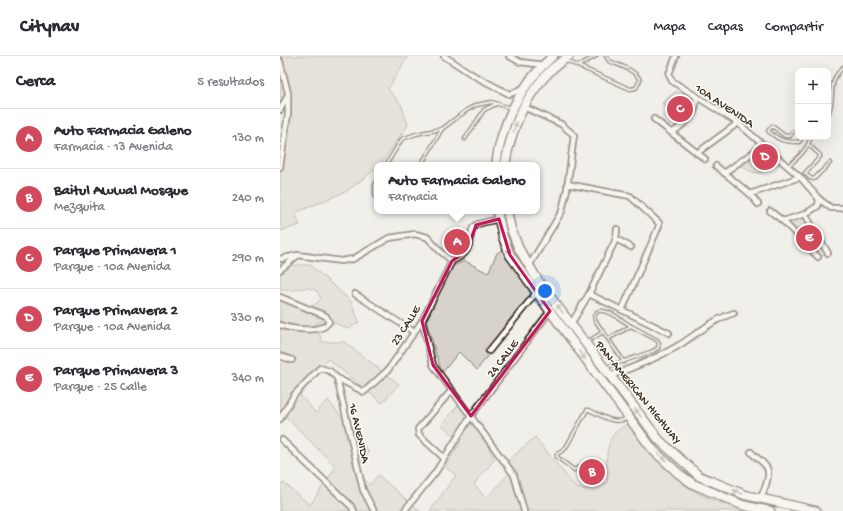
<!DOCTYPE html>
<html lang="es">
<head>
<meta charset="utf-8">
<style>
  body { margin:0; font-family:"Gochi Hand",sans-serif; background:#f7f7f7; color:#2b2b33 }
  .controls { position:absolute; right:12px; top:12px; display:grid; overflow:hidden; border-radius:8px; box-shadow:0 4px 16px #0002 }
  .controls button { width:36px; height:36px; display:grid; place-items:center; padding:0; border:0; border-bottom:1px solid #e1e1e2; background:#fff; color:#2b2b33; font:20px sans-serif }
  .you { position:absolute; left:265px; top:235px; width:14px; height:14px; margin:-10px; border:3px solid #fff; border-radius:50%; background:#1a73e8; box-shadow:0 0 0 6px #1a73e833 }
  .badge { display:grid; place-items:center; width:26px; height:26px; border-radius:50%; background:#d1495b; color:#fff; font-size:13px; font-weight:700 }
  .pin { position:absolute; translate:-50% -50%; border:2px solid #fff; box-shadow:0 1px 4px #0006 }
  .popup { position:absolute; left:94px; top:106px; width:166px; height:52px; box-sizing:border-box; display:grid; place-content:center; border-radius:8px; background:#fff; filter:drop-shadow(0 1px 3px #0005); font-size:13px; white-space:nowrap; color:#7c7c81 }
  .popup b { font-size:15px; color:#2b2b33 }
  .popup::after { content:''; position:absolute; left:50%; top:100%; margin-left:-8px; border:8px solid transparent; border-top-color:#fff }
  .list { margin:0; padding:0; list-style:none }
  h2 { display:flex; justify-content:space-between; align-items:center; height:52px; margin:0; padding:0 16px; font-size:17px }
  h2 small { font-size:13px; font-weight:400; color:#7c7c81 }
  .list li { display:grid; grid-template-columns:26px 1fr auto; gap:12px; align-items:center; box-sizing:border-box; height:60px; padding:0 16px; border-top:1px solid #e1e1e2 }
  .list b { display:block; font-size:15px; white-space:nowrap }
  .list p { margin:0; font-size:13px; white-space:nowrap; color:#7c7c81 }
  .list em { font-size:13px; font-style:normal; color:#7c7c81 }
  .map { position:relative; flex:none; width:563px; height:455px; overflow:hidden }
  header { display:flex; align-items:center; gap:24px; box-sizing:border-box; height:56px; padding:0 20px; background:#fff; border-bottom:1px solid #e1e1e2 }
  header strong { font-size:19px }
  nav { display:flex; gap:22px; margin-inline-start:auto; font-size:14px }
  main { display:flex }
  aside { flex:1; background:#fff }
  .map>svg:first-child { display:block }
  .green { fill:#d7d2cc; stroke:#897e75 }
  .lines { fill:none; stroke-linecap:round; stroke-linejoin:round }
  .lane-casing { stroke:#3b2a1e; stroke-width:5 }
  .street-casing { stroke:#3b2a1e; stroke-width:8 }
  .highway-casing { stroke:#3b2a1e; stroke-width:11 }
  .lane { stroke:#fdfcf7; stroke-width:2 }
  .street { stroke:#fdfcf7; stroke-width:4.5 }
  .highway { stroke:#fdfcf7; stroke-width:8 }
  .path-bridge { stroke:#3b2a1e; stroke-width:1; stroke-dasharray:3 3; stroke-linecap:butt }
  .oneway { fill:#9c938a }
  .marked { fill:none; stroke:#c2185b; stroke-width:3; stroke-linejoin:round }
  .labels { text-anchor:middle; stroke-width:3; stroke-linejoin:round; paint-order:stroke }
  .street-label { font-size:12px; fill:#3b2a1e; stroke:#fdfcf7 }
</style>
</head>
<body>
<header>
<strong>Citynav</strong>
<nav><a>Mapa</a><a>Capas</a><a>Compartir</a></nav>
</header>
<main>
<aside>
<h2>Cerca<small>5 resultados</small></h2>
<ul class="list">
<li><span class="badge">A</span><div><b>Auto Farmacia Galeno</b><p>Farmacia · 13 Avenida</p></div><em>130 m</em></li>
<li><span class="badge">B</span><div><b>Baitul Awwal Mosque</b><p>Mezquita</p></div><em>240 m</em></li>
<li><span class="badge">C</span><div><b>Parque Primavera 1</b><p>Parque · 10a Avenida</p></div><em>290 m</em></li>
<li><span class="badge">D</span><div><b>Parque Primavera 2</b><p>Parque · 10a Avenida</p></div><em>330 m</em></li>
<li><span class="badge">E</span><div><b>Parque Primavera 3</b><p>Parque · 25 Calle</p></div><em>340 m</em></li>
</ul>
</aside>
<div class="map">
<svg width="563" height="455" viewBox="0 0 563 455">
  <rect width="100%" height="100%" fill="#f1efea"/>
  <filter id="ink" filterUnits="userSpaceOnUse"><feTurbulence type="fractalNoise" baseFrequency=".025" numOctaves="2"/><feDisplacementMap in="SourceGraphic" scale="8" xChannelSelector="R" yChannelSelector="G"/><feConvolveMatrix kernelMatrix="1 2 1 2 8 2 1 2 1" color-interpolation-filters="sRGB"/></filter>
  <g filter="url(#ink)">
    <g class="green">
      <polygon points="0,0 128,0 108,33 121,48 128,69 100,109 97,109 97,112 67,135 15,157 20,169 0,175 0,99 8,87 11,36 0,49"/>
      <polygon points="399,33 411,41 413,44 410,57 402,64 382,47"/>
      <path d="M487,94L500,108C481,117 480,122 461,110Z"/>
      <polygon points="525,159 547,197 539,201 505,166"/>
      <polygon points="224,193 252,240 197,314 179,296 162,317 146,265 173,210 185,205 208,217 217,197"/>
      <path d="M0,209H30L71,245L79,266L69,273L42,262V265L36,267L42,286H64L119,328L102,347L48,303L20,339L36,357L48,344L89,396L75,414L90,429L98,419L140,455H0V429L4,427L30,449L56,411L0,355V243C16,250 26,258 41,243L37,235C34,234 31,232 27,232C18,232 10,237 0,233Z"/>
      <path d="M181,345L215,403L194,428L206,443L233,413L227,406L255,381L296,432L315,434L327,426C327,411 324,387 336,376C339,373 344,371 347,368C369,393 393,426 424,440C438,447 455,451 471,455H150L176,419L165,411L181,386L162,369Z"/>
    </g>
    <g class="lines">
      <defs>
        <g id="lane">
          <path d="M287,5L350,33L356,32L360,24C354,13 340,10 329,5L326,0"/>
          <polyline points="298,10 316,0"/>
          <path d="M548,58C554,48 550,36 554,25C555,19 560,15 563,11"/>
          <path d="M510,80H505L492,70L488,75C500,85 504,86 519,86L523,81"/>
          <polyline points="510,80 512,76 518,75"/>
          <polyline points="185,83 204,54 216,48"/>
          <polyline points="529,89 540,99 540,101 525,117 530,122 534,123 550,107"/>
          <polyline points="106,109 122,83 136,78 162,73"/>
          <polyline points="141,109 162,73 187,54 196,49 212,46 230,52"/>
          <path d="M508,110C518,102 526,95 530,84"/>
          <polyline points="97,126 95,129 95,140 97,141"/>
          <polyline points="307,286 323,276"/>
          <path d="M344,306L315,264C314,261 314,258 317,256C325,250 344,266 351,270"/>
          <polyline points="327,311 373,295 378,292 379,287 377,284 351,270 328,283"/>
          <path d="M317,406L302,410L294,414L277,401V398L285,393L307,354H309C321,359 333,369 346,363"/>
        </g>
        <g id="street">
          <path d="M164,0L193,19L229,38C235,37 239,33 244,32"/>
          <polyline points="229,0 240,6 264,9"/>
          <polyline points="396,0 389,18 392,25 458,67 520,121 539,143 551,152 563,152"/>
          <polyline points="0,5 8,37 8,58 0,111"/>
          <polyline points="244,51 281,68 294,79 287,133 282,155 249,210"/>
          <polyline points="0,54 8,39"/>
          <polyline points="374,63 425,103"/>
          <path d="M392,77C406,66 418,60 416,40"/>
          <polyline points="417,97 458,67"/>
          <polyline points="436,110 470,138 478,148"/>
          <polyline points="444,117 471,98 483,89"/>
          <polyline points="287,128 350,140 379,167 379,170 342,254"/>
          <polyline points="470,138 520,121"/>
          <polyline points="490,155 503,165"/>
          <polyline points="525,158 548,197"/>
          <polyline points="336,183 351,191"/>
          <polyline points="538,201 503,165 525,158 538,150 539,143"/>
          <path d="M0,203L18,199L61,205L73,203L109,182L135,178L147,181L160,195L172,205C198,195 185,176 196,169C202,166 212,165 219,163"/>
          <polyline points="0,214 17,200"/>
          <polyline points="75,238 134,276"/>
          <polyline points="309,238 389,277"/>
          <path d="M0,241L46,260L49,266C48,267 46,269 45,270C35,276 10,273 0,269"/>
          <polyline points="142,265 153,309 234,419 244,455"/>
          <polyline points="291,268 309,238 336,183 337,173"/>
          <polyline points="209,295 256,237"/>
          <polyline points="0,300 12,304"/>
          <path d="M330,320C355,311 378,302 401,288C418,277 434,263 454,257"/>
          <polyline points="57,322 84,336 108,314 142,265 172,205"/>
          <polyline points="0,363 14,339 40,312 50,315 57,322 83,434 94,455"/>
          <polyline points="2,384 71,450 74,455"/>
          <path d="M471,396C475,401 484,406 487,412C491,420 484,435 480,443"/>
          <polyline points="164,402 139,379 138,373 172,334"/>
          <polyline points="124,455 155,417 191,360 270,255"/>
        </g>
        <g id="highway">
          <path d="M216,109C221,68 241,27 273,0"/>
          <path d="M225,109C231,73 245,39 272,13C277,8 284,4 289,0"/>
          <polyline points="217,155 223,181 230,199 270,255 373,394 398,417 413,428 462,449 490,455"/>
          <polyline points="227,155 231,173 239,193 259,226 379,384 419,420 465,439 536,455"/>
        </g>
      </defs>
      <use href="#lane" class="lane-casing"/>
      <use href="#street" class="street-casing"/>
      <use href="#highway" class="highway-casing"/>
      <use href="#lane" class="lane"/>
      <use href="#street" class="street"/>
      <use href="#highway" class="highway"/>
      <polyline class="path-bridge" points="261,249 272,239"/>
    </g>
    <defs><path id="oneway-solid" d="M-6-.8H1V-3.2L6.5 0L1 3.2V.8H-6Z"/></defs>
    <g class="oneway">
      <use href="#oneway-solid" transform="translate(235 71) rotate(-71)"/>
      <use href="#oneway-solid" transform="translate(228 192) rotate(69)"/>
      <use href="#oneway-solid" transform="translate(280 253) rotate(-126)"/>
      <use href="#oneway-solid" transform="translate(302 299) rotate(53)"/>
      <use href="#oneway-solid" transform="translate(358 357) rotate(-127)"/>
      <use href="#oneway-solid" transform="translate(382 401) rotate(43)"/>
      <use href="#oneway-solid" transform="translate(458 436) rotate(-157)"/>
    </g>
  </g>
  <path d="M0 0H563V455H0ZM219,163L230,199L270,255L191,360L153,309L142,265L172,205L187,195L196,169Z" fill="#f1efea" fill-opacity=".55" fill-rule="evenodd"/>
  <path class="marked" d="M219,163L230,199L270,255L191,360L153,309L142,265L172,205L187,195L196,169Z"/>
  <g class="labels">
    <g class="street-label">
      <text transform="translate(445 49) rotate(34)" y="4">10A AVENIDA</text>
      <text transform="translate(125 269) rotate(-58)" y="4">23 CALLE</text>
      <text transform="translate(222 302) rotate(-53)" y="4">24 CALLE</text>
      <text transform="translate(359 336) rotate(51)" y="4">PAN-AMERICAN HIGHWAY</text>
      <text transform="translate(80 377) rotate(77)" y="4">16 AVENIDA</text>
    </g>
  </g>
</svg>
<div class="controls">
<button>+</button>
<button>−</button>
</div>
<div class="you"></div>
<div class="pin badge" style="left:177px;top:186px">A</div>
<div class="popup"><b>Auto Farmacia Galeno</b>Farmacia</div>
<div class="pin badge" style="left:312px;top:416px">B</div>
<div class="pin badge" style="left:400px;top:53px">C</div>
<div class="pin badge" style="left:485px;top:101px">D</div>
<div class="pin badge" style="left:529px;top:182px">E</div>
</div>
</main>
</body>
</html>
